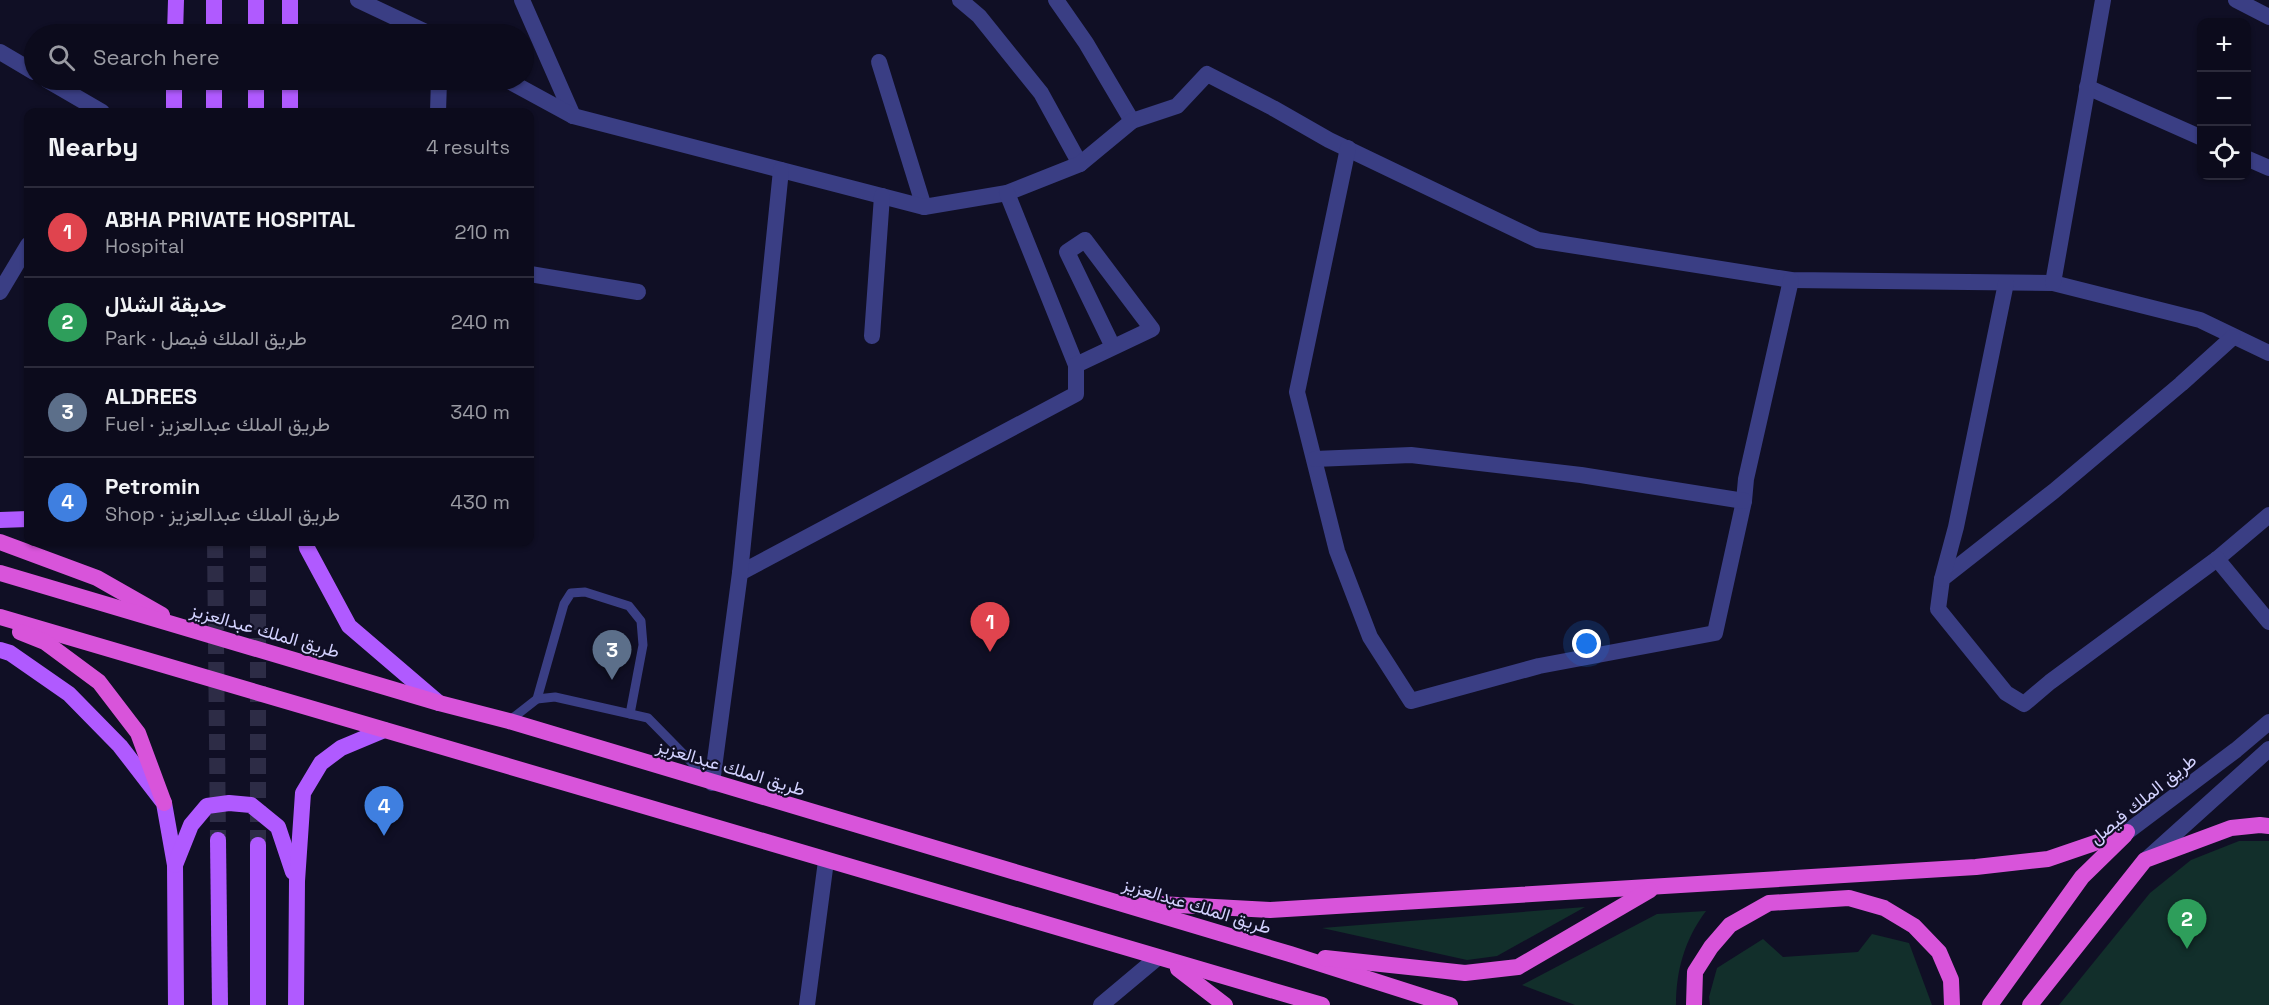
<!DOCTYPE html>
<html lang="en">
<head>
<meta charset="utf-8">
<style>
  body { margin:0; font-family:"Space Grotesk",Vazirmatn,sans-serif; background:#1a1929; color:#f1f3f6 }
  .controls { position:absolute; right:18px; top:18px; display:grid; overflow:hidden; border-radius:12px; box-shadow:0 2px 4px #0004 }
  .controls button { width:54px; height:54px; display:grid; place-items:center; padding:0; border:0; border-bottom:2px solid #2c2b3b; background:#0c0b1c; color:#f1f3f6; font:30px sans-serif }
  .you { position:absolute; left:1587px; top:644px; width:21px; height:21px; margin:-15px; border:4px solid #fff; border-radius:50%; background:#1a73e8; box-shadow:0 0 0 9px #1a73e833 }
  .badge { display:grid; place-items:center; width:39px; height:39px; border-radius:50%; background:#00fdfd; color:#fff; font-size:20px; font-weight:700 }
  .pin { position:absolute; translate:-50% -50px; filter:drop-shadow(0 2px 3px #0008) }
  .pin::after { content:''; position:absolute; top:32px; width:21px; height:18px; background:inherit; clip-path:polygon(0 0,100% 0,50% 100%) }
  .list { margin:0; padding:0; list-style:none }
  h2 { display:flex; justify-content:space-between; align-items:center; height:78px; margin:0; padding:0 24px; font-size:26px }
  h2 small { font-size:20px; font-weight:400; color:#9a9ba3 }
  .list li { display:grid; grid-template-columns:39px 1fr auto; gap:18px; align-items:center; box-sizing:border-box; height:90px; padding:0 24px; border-top:2px solid #2c2b3b }
  .list b { display:block; font-size:22px; white-space:nowrap }
  .list p { margin:0; font-size:20px; white-space:nowrap; color:#9a9ba3 }
  .list em { font-size:20px; font-style:normal; color:#9a9ba3 }
  .icon { flex:none; width:33px; height:33px; fill:none; stroke:currentColor; stroke-width:2; stroke-linecap:round; stroke-linejoin:round }
  .map { position:relative; flex:none; width:2269px; height:1005px; overflow:hidden }
  .search { position:absolute; background:#0c0b1c; box-shadow:0 2px 4px #0004; left:24px; top:24px; width:510px; height:66px; display:flex; align-items:center; gap:15px; box-sizing:border-box; padding:0 21px; border-radius:33px; color:#9a9ba3; font-size:22px }
  .panel { position:absolute; background:#0c0b1c; box-shadow:0 2px 4px #0004; left:24px; top:108px; width:510px; height:438px; border-radius:12px }
  .map>svg:first-child { display:block }
  .green { fill:#122f2b }
  .lines { fill:none; stroke-linecap:round; stroke-linejoin:round }
  .primary-tunnel { stroke:#2d2c46; stroke-width:16; stroke-dasharray:16 8; stroke-linecap:butt }
  .service { stroke:#3a3e84; stroke-width:9 }
  .minor { stroke:#3a3e84; stroke-width:16 }
  .tertiary { stroke:#3a3e84; stroke-width:16 }
  .primary { stroke:#b05aff; stroke-width:16 }
  .trunk { stroke:#d854da; stroke-width:16 }
  .labels { text-anchor:middle; stroke-width:4.5; stroke-linejoin:round; paint-order:stroke }
  .street-label { font-size:18px; fill:#d3d2ff; stroke:#100f25 }
</style>
</head>
<body>
<div class="map">
<svg width="2269" height="1005" viewBox="0 0 2269 1005">
  <rect width="100%" height="100%" fill="#100f25"/>
  <g class="green">
    <polygon points="2239,841 2269,841 2269,1005 2059,1005 2150,893 2191,860"/>
    <polygon points="1585,907 1497,956 1467,960 1322,928"/>
    <path d="M1706,911C1685,939 1676,970 1676,1005H1575L1522,985L1657,914Z"/>
    <polygon points="1872,934 1909,943 1932,1005 1710,1005 1709,997 1717,968 1763,939 1783,957 1858,952"/>
  </g>
  <g class="lines">
    <g class="primary-tunnel">
      <polyline points="215,542 218,840"/>
      <polyline points="258,542 258,845"/>
    </g>
    <g class="service">
      <polyline points="537,699 564,604 571,593 585,592 629,606 641,621 643,645 630,714"/>
      <polyline points="509,721 537,699 555,697 648,718 706,777"/>
    </g>
    <g class="minor">
      <polyline points="358,0 430,34"/>
      <polyline points="522,0 573,116"/>
      <polyline points="960,0 979,16 1041,93 1080,164"/>
      <polyline points="1056,0 1086,43 1132,121"/>
      <polyline points="2236,0 2269,17"/>
      <polyline points="0,52 34,72"/>
      <polyline points="879,62 924,207"/>
      <polyline points="47,80 102,112"/>
      <polyline points="507,80 573,116 924,207 1007,193 1080,164 1132,121 1177,106 1207,74 1273,108 1329,140 1538,240 1791,280 2053,283 2200,320 2269,353"/>
      <polyline points="2087,87 2202,138"/>
      <polyline points="438,112 439,80"/>
      <polyline points="1348,148 1297,392 1337,551 1370,637 1411,701 1539,666 1715,633 1744,501 1746,479 1791,280"/>
      <polyline points="2246,158 2269,168"/>
      <polyline points="1007,193 1076,365"/>
      <polyline points="530,274 638,292"/>
      <polyline points="2053,283 2103,0"/>
      <polyline points="0,292 28,245"/>
      <polyline points="872,336 882,196"/>
      <polyline points="2233,337 2181,384 2054,491 1942,579 1938,609 2006,693 2024,704 2050,682 2217,559 2269,515"/>
      <polyline points="1315,459 1411,455 1581,475 1744,501"/>
      <polyline points="2217,559 2269,622"/>
      <polyline points="740,573 1076,394 1076,365 1152,329 1085,240 1067,252 1113,347"/>
      <polyline points="1942,579 1956,527 2006,283"/>
      <polyline points="712,783 740,573 781,170"/>
      <polyline points="807,1005 826,861"/>
      <polyline points="1101,1005 1157,958"/>
    </g>
    <g class="tertiary">
      <polyline points="2127,832 2236,750 2269,722"/>
      <polyline points="2148,858 2269,749"/>
    </g>
    <g class="primary">
      <polyline points="214,0 214,34"/>
      <polyline points="256,0 256,34"/>
      <polyline points="290,0 290,34"/>
      <polyline points="175,34 176,0"/>
      <polyline points="214,80 214,112"/>
      <polyline points="256,80 256,112"/>
      <polyline points="290,80 290,112"/>
      <polyline points="174,112 174,80"/>
      <polyline points="0,520 28,519"/>
      <polyline points="306,542 307,548 349,626 439,703"/>
      <polyline points="0,650 10,653 69,694 120,746 164,803 175,865 176,1005"/>
      <polyline points="218,840 220,1005"/>
      <polyline points="175,865 191,825 207,806 229,803 251,805 278,827 293,872"/>
      <polyline points="258,1005 258,845"/>
      <polyline points="296,1005 297,881 303,793 321,763 341,748 384,730"/>
    </g>
    <g class="trunk">
      <polyline points="0,542 97,578 162,615"/>
      <polyline points="0,573 439,703 509,721 1290,954 1450,1005"/>
      <polyline points="0,617 1322,1005"/>
      <polyline points="20,632 45,642 99,682 138,733 164,803"/>
      <polyline points="1141,903 1270,910 1976,867 2048,859 2127,832"/>
      <polyline points="1325,958 1465,973 1518,967 1650,890"/>
      <polyline points="1178,969 1225,1005"/>
      <polyline points="1694,1005 1695,972 1711,947 1730,925 1769,903 1849,898 1884,908 1914,926 1939,952 1951,980 1952,1005"/>
      <polyline points="1990,1005 2082,877 2125,835"/>
      <polyline points="2030,1005 2145,860 2231,828 2260,825 2269,826"/>
    </g>
  </g>
  <g class="labels">
    <g class="street-label">
      <text transform="translate(265 631) rotate(16)" y="6">طريق الملك عبدالعزيز</text>
      <text transform="translate(731 768) rotate(17)" y="6">طريق الملك عبدالعزيز</text>
      <text transform="translate(2143 799) rotate(-39)" y="6">طريق الملك فيصل</text>
      <text transform="translate(1197 906) rotate(17)" y="6">طريق الملك عبدالعزيز</text>
    </g>
  </g>
</svg>
<div class="controls">
<button>+</button>
<button>−</button>
<button><svg class="icon" aria-label="locate" viewBox="0 0 24 24"><circle cx="12" cy="12" r="6"/><path d="M12 2v4M12 18v4M2 12h4M18 12h4"/></svg></button>
</div>
<div class="you"></div>
<div class="pin badge" style="left:990px;top:652px;background:#e0444e">1</div>
<div class="pin badge" style="left:2187px;top:949px;background:#2e9e5b">2</div>
<div class="pin badge" style="left:612px;top:680px;background:#5c6f8a">3</div>
<div class="pin badge" style="left:384px;top:836px;background:#3f7fe0">4</div>
<div class="search"><svg class="icon" aria-label="search" viewBox="0 0 24 24"><circle cx="10" cy="10" r="6"/><path d="M15 15l6 6"/></svg>Search here</div>
<section class="panel">
<h2>Nearby<small>4 results</small></h2>
<ul class="list">
<li><span class="badge" style="background:#e0444e">1</span><div><b>ABHA PRIVATE HOSPITAL</b><p>Hospital</p></div><em>210 m</em></li>
<li><span class="badge" style="background:#2e9e5b">2</span><div><b>حديقة الشلال</b><p>Park · طريق الملك فيصل</p></div><em>240 m</em></li>
<li><span class="badge" style="background:#5c6f8a">3</span><div><b>ALDREES</b><p>Fuel · طريق الملك عبدالعزيز</p></div><em>340 m</em></li>
<li><span class="badge" style="background:#3f7fe0">4</span><div><b>Petromin</b><p>Shop · طريق الملك عبدالعزيز</p></div><em>430 m</em></li>
</ul>
</section>
</div>
</body>
</html>
